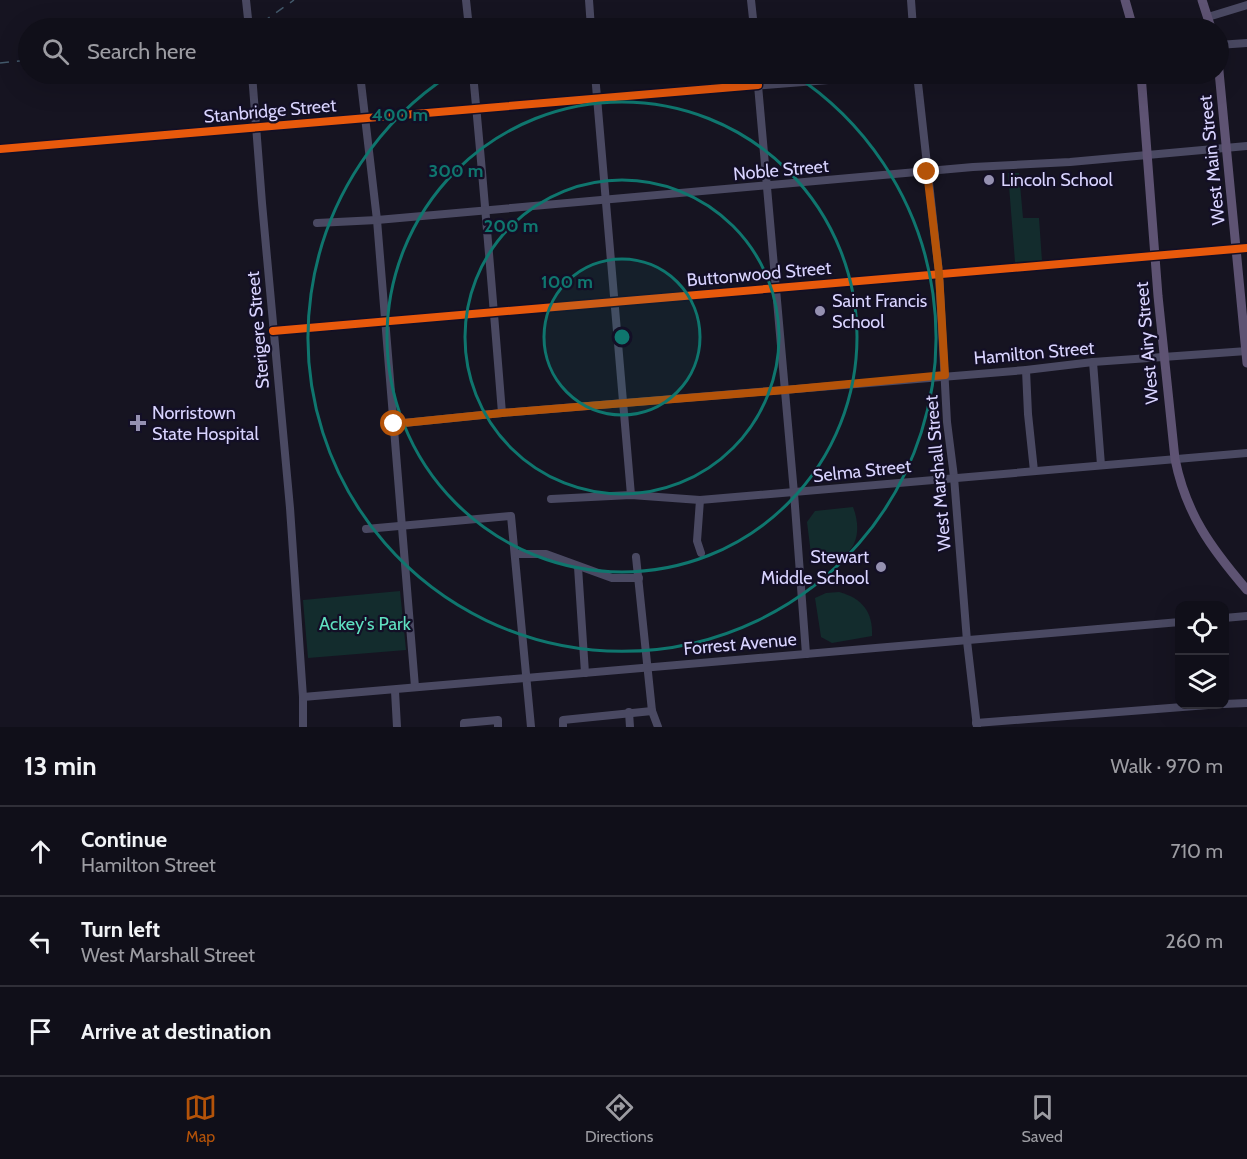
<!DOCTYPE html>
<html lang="en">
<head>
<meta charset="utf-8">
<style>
  body { margin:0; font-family:Cabin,sans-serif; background:#191822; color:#f1f3f6 }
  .controls { position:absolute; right:18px; bottom:18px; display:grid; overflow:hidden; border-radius:12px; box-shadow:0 6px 24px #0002 }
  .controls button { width:54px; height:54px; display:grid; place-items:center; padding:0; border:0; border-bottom:2px solid #302f38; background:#100f19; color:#f1f3f6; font:30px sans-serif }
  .stop { position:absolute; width:18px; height:18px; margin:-14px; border:4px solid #b45309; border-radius:50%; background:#fff }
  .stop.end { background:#b45309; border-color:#fff; box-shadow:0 2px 6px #0008 }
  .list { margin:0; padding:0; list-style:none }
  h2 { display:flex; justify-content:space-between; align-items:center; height:78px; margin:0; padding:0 24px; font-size:26px }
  h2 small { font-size:20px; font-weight:400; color:#9c9ca2 }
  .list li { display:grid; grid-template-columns:39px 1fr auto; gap:18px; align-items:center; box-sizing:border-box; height:90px; padding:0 24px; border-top:2px solid #302f38 }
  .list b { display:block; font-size:22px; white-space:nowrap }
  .list p { margin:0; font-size:20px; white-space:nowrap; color:#9c9ca2 }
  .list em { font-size:20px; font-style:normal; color:#9c9ca2 }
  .icon { flex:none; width:33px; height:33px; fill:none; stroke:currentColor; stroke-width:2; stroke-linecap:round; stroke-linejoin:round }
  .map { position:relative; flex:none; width:1247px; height:727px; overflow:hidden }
  .search { position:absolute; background:#100f19; box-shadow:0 6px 24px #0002; left:18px; right:18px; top:18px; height:66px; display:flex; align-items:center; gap:15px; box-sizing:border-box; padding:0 21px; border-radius:33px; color:#9c9ca2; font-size:22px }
  .sheet { height:348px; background:#100f19 }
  nav { display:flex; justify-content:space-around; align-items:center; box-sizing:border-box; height:84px; border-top:2px solid #302f38; background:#100f19; font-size:16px; color:#9c9ca2 }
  nav a { display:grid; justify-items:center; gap:3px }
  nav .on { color:#b45309 }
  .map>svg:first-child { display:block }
  .green { fill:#132c2d }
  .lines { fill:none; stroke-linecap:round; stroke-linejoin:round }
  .minor { stroke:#4a4962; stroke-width:8 }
  .major { stroke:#5e5373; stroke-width:9 }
  .rail { stroke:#43596b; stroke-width:1.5; stroke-dasharray:9 8; stroke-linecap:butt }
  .cycleway-casing { stroke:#130f26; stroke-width:11 }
  .cycleway { stroke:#e8590c; stroke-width:8 }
  .route { stroke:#b45309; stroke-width:8 }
  .ring { fill:none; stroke:#0f766e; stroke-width:3 }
  .poi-dot { fill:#9591b1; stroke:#130f26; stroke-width:2 }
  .labels { text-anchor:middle; stroke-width:4.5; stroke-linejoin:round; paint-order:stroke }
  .street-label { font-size:18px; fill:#d9d4ff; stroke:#130f26 }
  .poi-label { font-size:18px; fill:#d9d4ff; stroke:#130f26; text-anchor:start }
  .park-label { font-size:18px; fill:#5fe0c0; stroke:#130f26 }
  .centre { fill:#0f766e; stroke:#130f26; stroke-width:3 }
  .ring-label { font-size:18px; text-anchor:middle; font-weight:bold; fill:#0f766e; stroke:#130f26; stroke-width:4.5; stroke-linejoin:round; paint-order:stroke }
</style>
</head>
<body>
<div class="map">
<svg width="1247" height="727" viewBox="0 0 1247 727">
  <rect width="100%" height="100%" fill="#161421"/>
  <g class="green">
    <polygon points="1008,173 1019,173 1023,218 1039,218 1042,261 1015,262"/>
    <path d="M853,507C866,541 848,566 812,562L807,522L815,511Z"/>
    <polygon points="400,591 406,650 308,658 303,600"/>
    <path d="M839,592C862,598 873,612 872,636L832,643L821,637L815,598L826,593Z"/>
  </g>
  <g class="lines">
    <g class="minor">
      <polyline points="246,0 249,28"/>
      <polyline points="466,0 469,28"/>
      <polyline points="589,0 591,28"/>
      <polyline points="751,0 754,28"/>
      <polyline points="911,0 913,28"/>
      <polyline points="1208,17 1247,5"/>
      <polyline points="1218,45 1247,43"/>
      <polyline points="252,74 262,203 290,508 303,697 303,727"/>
      <polyline points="360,74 377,220 415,687"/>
      <path d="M473,74C484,187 493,300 502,413"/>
      <polyline points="595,74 631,495"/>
      <polyline points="757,74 794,493 806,654"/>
      <polyline points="917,74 939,273 947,422 954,477 967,641 977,727"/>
      <polyline points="0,149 597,98 905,74"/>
      <polyline points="317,223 377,220 973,167 1070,162 1247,146"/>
      <polyline points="273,331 1247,248"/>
      <polyline points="1093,362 1101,465"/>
      <polyline points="1026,370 1028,414 1034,471"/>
      <polyline points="394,424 502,413 1026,370 1093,362 1247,351"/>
      <polyline points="551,499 631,495 700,500 1247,453"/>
      <polyline points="700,500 697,541 701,553"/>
      <polyline points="366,529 511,516 531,727"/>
      <polyline points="516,554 546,554 612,578 639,578"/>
      <polyline points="636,557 652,711 658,727"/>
      <polyline points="578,567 585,673"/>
      <polyline points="1224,618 1247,616"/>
      <polyline points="395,691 397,727"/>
      <polyline points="303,697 1180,622"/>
      <polyline points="1224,704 1247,703"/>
      <polyline points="629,712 630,727"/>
      <polyline points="976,723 1221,704"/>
      <polyline points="464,727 464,723 498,720 498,727"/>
      <polyline points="563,727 563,720 652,711"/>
    </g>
    <g class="major">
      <polyline points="1125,0 1133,28"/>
      <polyline points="1202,0 1211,28"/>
      <polyline points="1218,61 1247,363"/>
      <path d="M1141,74L1158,296L1175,459C1186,514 1211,548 1247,590"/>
    </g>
    <g class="rail">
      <polyline points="246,28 267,19 294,0"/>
      <polyline points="0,63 28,60"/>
    </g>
    <defs>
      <g id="cycleway">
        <polyline points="0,149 758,85 757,74"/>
        <polyline points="273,331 1247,248"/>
      </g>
    </defs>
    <use href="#cycleway" class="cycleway-casing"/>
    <use href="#cycleway" class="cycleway"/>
  </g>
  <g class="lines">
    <polyline class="route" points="394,424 502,413 785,390 945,375 939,273 927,172"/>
  </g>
  <circle cx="622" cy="337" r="78" fill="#0f766e" fill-opacity=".12"/>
  <g class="ring">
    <circle cx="622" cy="337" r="78"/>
    <circle cx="622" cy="337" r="157"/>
    <circle cx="622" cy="337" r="235"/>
    <path d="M565 28A314 314 0 0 1 679 28M793 74A314 314 0 1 1 451 74"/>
  </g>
  <g class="poi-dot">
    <circle cx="989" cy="180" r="6"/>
    <circle cx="820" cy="311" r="6"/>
    <path d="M135 414h6v6h6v6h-6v6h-6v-6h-6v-6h6z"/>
    <circle cx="881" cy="567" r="6"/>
  </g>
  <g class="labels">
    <g class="street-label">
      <text transform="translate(270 111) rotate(-5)" y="6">Stanbridge Street</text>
      <text transform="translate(1212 160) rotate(-96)" y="6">West Main Street</text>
      <text transform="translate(781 170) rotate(-5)" y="6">Noble Street</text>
      <text transform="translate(759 274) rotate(-5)" y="6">Buttonwood Street</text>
      <text transform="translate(258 330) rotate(-95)" y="6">Sterigere Street</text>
      <text transform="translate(1147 343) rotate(-95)" y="6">West Airy Street</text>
      <text transform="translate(1034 353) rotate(-5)" y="6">Hamilton Street</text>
      <text transform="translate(862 471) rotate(-6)" y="6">Selma Street</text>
      <text transform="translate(938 473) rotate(-95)" y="6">West Marshall Street</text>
      <text transform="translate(740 644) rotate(-5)" y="6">Forrest Avenue</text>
    </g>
    <g class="poi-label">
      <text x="1001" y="186">Lincoln School</text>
      <text x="832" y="307">Saint Francis<tspan x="832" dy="21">School</tspan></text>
      <text x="152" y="419">Norristown<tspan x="152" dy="21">State Hospital</tspan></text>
      <text x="869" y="563" text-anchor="end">Stewart<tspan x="869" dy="21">Middle School</tspan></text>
    </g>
    <g class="park-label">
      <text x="365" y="630">Ackey's Park</text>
    </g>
  </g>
  <circle cx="622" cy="337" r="9" class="centre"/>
  <g class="ring-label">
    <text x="400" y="121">400 m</text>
    <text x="456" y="177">300 m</text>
    <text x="511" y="232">200 m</text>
    <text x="567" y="288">100 m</text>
  </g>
</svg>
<div class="controls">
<button><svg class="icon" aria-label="locate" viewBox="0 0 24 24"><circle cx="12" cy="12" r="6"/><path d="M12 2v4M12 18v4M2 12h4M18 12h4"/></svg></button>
<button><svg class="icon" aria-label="layers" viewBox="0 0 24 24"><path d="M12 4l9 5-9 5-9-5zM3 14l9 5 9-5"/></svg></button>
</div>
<div class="stop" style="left:394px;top:424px"></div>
<div class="stop end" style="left:927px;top:172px"></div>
<div class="search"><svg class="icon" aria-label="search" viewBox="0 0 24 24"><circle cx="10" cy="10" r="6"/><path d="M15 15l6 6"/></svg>Search here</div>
</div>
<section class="sheet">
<h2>13 min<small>Walk · 970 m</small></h2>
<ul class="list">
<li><svg class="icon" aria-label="ahead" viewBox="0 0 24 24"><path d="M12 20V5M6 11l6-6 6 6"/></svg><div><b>Continue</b><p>Hamilton Street</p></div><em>710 m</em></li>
<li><svg class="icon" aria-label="left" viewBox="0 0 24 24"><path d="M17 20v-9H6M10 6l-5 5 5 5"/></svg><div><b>Turn left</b><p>West Marshall Street</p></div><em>260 m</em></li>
<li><svg class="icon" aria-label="arrive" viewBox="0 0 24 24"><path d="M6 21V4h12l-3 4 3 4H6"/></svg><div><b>Arrive at destination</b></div></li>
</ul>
</section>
<nav>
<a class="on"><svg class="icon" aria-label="map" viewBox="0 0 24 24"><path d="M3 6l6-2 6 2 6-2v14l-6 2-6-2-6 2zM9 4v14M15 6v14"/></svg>Map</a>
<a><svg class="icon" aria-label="directions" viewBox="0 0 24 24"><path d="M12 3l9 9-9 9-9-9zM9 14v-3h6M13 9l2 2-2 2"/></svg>Directions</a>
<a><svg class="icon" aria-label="saved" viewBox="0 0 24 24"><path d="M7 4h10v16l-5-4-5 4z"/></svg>Saved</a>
</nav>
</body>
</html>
